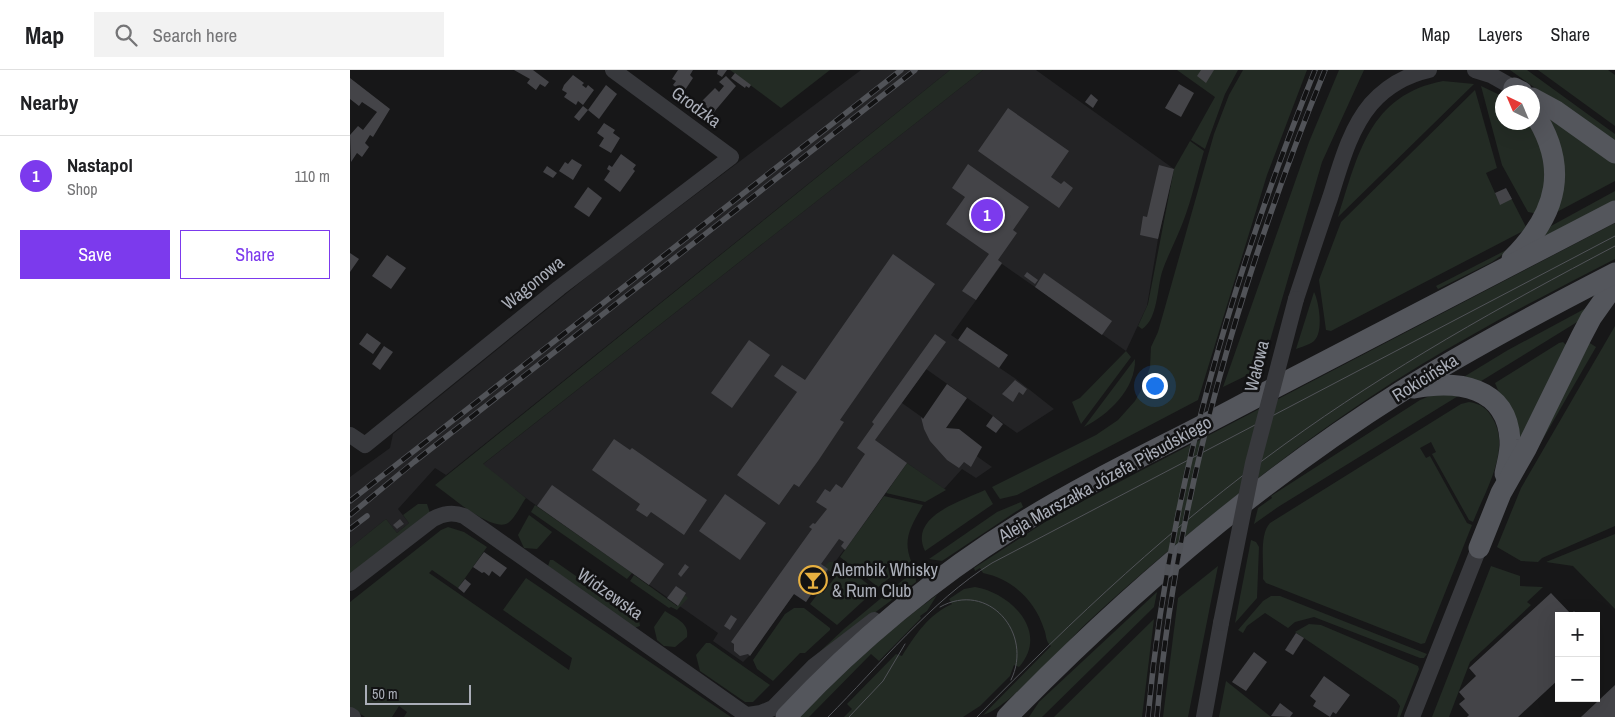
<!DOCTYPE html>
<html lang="en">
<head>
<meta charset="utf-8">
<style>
  body { margin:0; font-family:"Archivo Narrow",sans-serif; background:#f2f2f2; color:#202124 }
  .controls { position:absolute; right:15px; bottom:15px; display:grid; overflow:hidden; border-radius:0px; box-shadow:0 5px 20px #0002 }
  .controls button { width:45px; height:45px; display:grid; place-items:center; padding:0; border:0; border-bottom:1px solid #e0e0e0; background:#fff; color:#202124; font:25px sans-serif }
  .compass { position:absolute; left:1145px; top:15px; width:45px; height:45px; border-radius:50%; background:#fff; box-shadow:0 5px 20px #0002; rotate:316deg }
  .scale { position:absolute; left:15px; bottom:12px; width:106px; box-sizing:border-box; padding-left:5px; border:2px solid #aaaeb8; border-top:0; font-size:14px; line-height:18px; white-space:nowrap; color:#aaaeb8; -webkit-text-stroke:4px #121213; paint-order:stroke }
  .you { position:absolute; left:804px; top:315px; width:18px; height:18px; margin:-12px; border:4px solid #fff; border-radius:50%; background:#1a73e8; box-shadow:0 0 0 8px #1a73e833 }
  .badge { display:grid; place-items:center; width:32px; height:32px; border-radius:50%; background:#7c3aed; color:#fff; font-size:16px; font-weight:700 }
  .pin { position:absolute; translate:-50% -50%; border:2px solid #fff; box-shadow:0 1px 5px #0006 }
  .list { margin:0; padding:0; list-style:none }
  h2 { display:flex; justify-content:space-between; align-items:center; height:65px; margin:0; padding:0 20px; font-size:21px }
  h2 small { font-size:16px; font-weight:400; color:#757577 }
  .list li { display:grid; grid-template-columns:32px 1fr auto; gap:15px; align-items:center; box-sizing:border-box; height:80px; padding:0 20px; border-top:1px solid #e0e0e0 }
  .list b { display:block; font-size:19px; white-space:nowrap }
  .list p { margin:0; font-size:16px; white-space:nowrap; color:#757577 }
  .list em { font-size:16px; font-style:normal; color:#757577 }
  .actions { display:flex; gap:10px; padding:15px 20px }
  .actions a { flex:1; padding:11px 0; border:1px solid #7c3aed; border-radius:0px; text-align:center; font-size:18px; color:#7c3aed }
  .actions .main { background:#7c3aed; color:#fff }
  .icon { flex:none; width:28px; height:28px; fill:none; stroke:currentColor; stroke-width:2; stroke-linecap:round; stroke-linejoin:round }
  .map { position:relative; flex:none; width:1265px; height:647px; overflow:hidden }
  header { display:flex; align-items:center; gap:30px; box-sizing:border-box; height:70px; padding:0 25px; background:#fff; border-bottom:1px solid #e0e0e0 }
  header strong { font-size:24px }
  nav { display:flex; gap:28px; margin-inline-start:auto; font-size:18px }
  .search { width:350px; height:45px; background:#f2f2f2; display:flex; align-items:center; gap:12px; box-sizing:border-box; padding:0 18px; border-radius:0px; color:#757577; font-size:19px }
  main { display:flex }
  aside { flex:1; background:#fff }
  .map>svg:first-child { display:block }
  .built { fill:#232325 }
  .green { fill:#232b24 }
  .building { fill:#444448 }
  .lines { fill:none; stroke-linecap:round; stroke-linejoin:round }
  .minor { stroke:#38393d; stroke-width:16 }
  .major { stroke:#54565c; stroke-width:21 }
  .tram { stroke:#515358; stroke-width:1 }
  .rail-casing { stroke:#515358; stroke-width:5.5 }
  .rail { stroke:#121213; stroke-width:4; stroke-dasharray:11; stroke-linecap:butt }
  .minor-bridge { stroke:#38393d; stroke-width:16 }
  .labels { text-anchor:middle; stroke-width:5; stroke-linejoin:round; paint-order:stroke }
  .street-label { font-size:18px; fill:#aaaeb8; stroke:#121213 }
  .poi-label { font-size:18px; fill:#aaaeb8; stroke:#121213; text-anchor:start }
</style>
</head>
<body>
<header>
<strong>Map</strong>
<div class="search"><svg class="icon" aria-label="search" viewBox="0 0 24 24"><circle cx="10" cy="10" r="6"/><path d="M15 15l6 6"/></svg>Search here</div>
<nav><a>Map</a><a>Layers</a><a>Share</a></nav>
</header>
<main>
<aside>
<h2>Nearby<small></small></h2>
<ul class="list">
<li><span class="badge">1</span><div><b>Nastapol</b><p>Shop</p></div><em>110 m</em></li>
</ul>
<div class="actions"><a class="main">Save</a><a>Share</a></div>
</aside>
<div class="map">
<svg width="1265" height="647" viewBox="0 0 1265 647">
  <rect width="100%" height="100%" fill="#171718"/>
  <g class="built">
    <polygon points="511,0 600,0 96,405 85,398 48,439 59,453 47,463 36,449 0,478 0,407 40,378 43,364 243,202"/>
    <polygon points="633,0 686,0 824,99 808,169 797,236 776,281 652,194 601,265 666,309 704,339 667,363 576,299 552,333 642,397 626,408 612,399 594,419 557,393 456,532 444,524 400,585 393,592 363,571 368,563 180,431 132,395"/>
  </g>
  <g class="green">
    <polygon points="380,0 480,0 431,38"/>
    <path d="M600,0H633L133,394L176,428C171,435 165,448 158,453C142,463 98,424 85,415Z"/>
    <polygon points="827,0 888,0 875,24 855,79 841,70 865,27"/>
    <polygon points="893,0 957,0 917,105 848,330 667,425 650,429 642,417 746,365 768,350 785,331 794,315 800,297 801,277 808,262 864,64 879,25"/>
    <polygon points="989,0 1014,0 972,92 912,298 873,317 959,72"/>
    <polygon points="1160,0 1177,0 1265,64 1265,75"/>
    <polygon points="1188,0 1258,0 1265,5 1265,56"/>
    <path d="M1093,11L1124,14L988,147C1008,85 1019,25 1093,11Z"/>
    <polygon points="1131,16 1152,26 1152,52 1180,53 1190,72 1196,109 1188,144 1178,142 1152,95"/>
    <polygon points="1125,20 1147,98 1136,103 1150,134 1161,129 1156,118 1177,159 981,261 976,260 969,210 991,152"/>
    <polygon points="1192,40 1265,90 1265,111 1205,143"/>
    <path d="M840,71L854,81C847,104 842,129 833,152C827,168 817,187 812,202C807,218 808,249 792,259L788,256L798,234L824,99Z"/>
    <polygon points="1265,121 1265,134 1188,175 1201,156"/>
    <path d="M1265,153V189C1217,214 1169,238 1122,265C1051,304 981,352 916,402C856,449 797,497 741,549C717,571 660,637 633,645L701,576C695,571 697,566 694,559C685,530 662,509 633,503L630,498L625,501L624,498L706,445Z"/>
    <polygon points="1168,174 1142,192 1088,219 1086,216"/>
    <path d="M964,222C969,232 974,262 964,271C959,275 951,277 946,279Z"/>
    <polygon points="1238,237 1232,249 1128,313 1112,308 1158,280"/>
    <polygon points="1265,256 1265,456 1192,488 1188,492 1171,491 1147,477 1171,418"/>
    <polygon points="1235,270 1246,277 1186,381"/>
    <polygon points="1213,272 1219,278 1171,375 1145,313 1209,273"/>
    <polygon points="776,281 781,287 731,354 722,332 730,328"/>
    <path d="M785,289C786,319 758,345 734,357Z"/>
    <polygon points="1113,323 928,437 904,454 908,438 922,428 921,426 1070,330 1082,325"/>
    <path d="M1119,332C1131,334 1137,338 1143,349C1161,380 1135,421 1123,452L1119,450L1082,384L1086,382L1081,372L1070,378L1076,388L1080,386L1117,453L1122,455L1075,573L1071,574L916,513L913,509C914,493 909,465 920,453L1111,334Z"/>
    <polygon points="557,393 596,420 575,432 536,423"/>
    <path d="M635,420L643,434L575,481C558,446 612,431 635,420Z"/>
    <path d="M534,426L573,435C562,455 552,468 561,491L528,517L490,487Z"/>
    <polygon points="671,432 673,437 592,491 579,489 647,442"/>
    <polygon points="68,434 77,434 80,443 0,507 0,478 36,449 47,463 59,453 53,445"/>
    <polygon points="185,435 282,503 277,509 181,442"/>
    <polygon points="179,445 202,462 187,479 174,478 168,465"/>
    <polygon points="98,457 114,462 137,477 108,518 82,500 79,503 219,600 222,588 153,540 176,508 381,647 54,647 57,642 49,636 42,647 15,647 0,637 0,532 91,460"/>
    <polygon points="1265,464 1265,539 1223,496 1196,492"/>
    <polygon points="901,470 906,472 909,477 907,528 885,553"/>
    <polygon points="200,490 203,490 289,550 290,556 284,558 198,496"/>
    <polygon points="489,491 525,520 487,555 460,534 470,521 473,523 486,506 474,497 479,492"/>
    <polygon points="868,496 838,647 813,647 828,528"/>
    <polygon points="1141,496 1170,506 1170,516 1193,517 1177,532 1181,535 1120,592 1099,647 1082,647"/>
    <polygon points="565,500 566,512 461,590 494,559"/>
    <polygon points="284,505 327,536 335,525 338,528 327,540 321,537 319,538 280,511"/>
    <path d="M625,517C661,523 700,562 669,597L664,595L660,606L630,636L613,647H494L502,639L497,634L546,584L552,586C565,565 579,544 602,534L599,529L614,519Z"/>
    <polygon points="807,522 804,537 692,647 679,647 689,632"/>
    <path d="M587,525L577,541L570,546L571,548L529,591L521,584L459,647H450C493,603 537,561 587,525Z"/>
    <polygon points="921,526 930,526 1077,584 1074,588 1070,588 964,547 945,552 938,558 915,543 897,556 893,563 888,560 913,531"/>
    <polygon points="444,538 454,538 480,558 480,560 455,583 450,583 423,611 407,599 403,590 435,544"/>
    <path d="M315,541C325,548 340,553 337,567L325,577L314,576L307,570L304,557Z"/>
    <polygon points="804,549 792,647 704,647"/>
    <polygon points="959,554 971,555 1068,596 1069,599 1050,647 1047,647 1050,636 1046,630 945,562"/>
    <polygon points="356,573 360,573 420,615 403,632 395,632 350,601 346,585"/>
    <polygon points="876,611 921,647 869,647"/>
  </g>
  <g class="building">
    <polygon points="164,0 183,0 199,12 195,17 190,14 186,20 177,13 180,9"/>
    <polygon points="328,0 343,0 340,5 343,8 333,23 323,15 326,11 322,9"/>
    <polygon points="368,0 377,0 372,7 367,4"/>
    <polygon points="851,0 864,0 856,13 847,6"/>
    <polygon points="385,3 401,15 399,18 396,16 395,18 381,8"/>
    <polygon points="223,5 234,13 232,15 236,18 238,15 244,20 233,35 228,31 226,35 214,27 217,23 212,20 214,15"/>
    <polygon points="376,6 386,16 359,48 352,42 357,36 352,31 365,18 369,22 374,16 369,12"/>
    <polygon points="0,8 40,39 23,67 20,65 15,73 19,77 12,87 7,83 1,92 0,65 8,56 13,60 27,42 12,32 9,36 0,29"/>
    <polygon points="829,14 844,23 831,47 815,38"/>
    <polygon points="256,15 267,24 249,49 238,40"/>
    <polygon points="741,24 748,30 743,38 735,32"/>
    <polygon points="233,36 238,40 229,51 224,47"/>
    <polygon points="658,38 719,81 701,107 711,114 714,111 723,118 709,138 628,81"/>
    <polygon points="254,53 265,60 263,63 270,68 261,83 249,76 254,68 247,63"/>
    <polygon points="271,84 286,95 283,99 285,101 270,122 254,110 260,101 257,99 259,95 262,97"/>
    <polygon points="222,89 232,95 223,110 209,101 215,92 218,94"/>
    <polygon points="618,94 679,137 663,160 667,163 648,190 652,193 626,230 612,221 639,184 596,154 615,127 602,118"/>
    <polygon points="809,95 824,99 808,169 790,165 793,146 797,147"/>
    <polygon points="197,96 207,103 203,108 193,102"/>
    <polygon points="238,117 252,128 239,147 224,137"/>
    <polygon points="1156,118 1162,129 1150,135 1145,123"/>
    <polygon points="0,183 9,189 0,202"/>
    <polygon points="543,184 585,214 490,350 494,352 468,391 449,417 444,414 429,435 387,405 447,322 424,306 432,295 455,310"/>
    <polygon points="37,185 56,198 41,219 22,206"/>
    <polygon points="677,202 688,210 685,214 674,206"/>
    <polygon points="694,203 762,251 752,265 685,217"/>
    <polygon points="617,257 658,285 649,298 608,270"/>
    <polygon points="17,263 31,273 23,284 9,274"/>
    <polygon points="585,264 596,272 525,370 557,393 495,480 491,476 494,472 489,469 471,494 478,499 456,532 444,524 400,586 398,584 390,586 384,581 384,574 381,572 462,459 459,457 463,453 465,454 477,439 466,432 475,419 480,422 486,414 492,418 515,384 507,378 524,354 522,352"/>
    <polygon points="399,270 420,285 382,338 361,323"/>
    <polygon points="34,276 43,282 30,300 22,294"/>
    <polygon points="665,310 677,319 673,325 669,322 663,332 652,324"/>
    <polygon points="597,314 617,328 596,358 609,359 632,377 621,397 614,392 609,398 597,390 580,371 574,359 571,347 573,349"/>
    <polygon points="643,346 653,354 646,363 636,356"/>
    <polygon points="264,369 280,380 282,378 357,430 334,465 301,442 297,447 286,440 290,434 242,400"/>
    <polygon points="202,415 314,494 299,515 187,436"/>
    <polygon points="375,424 416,453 390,490 349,461"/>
    <polygon points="50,449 54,454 47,459 43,455"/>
    <polygon points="134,482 157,498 150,507 142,501 139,506 134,502 132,503 123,497"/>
    <polygon points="335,494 339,497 331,507 328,504"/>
    <polygon points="115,509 121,514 114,523 108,518"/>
    <polygon points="326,516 336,523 328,536 317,528"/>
    <polygon points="1201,523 1221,544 1224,541 1229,546 1209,546 1209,609 1168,647 1117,647 1119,645 1109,634 1115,629 1109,622 1126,606 1119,598"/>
    <polygon points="381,545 387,549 380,560 374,556"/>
    <polygon points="946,563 954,568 943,585 935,580"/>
    <polygon points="904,582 917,592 896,621 882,612"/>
    <polygon points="974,606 1000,625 986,644 983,642 980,647 963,636 966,631 960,626"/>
    <polygon points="1265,615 1265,647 1231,647"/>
    <polygon points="930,633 943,643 940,647 921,646"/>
  </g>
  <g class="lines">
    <g class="minor">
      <polyline points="1125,0 1141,5 1164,18"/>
      <path d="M946,229C957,196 968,162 980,128C990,97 999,60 1021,34C1036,17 1057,5 1079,0"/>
      <polyline points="0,365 15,375 209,218 381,87 263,0"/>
      <path d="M0,513L83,449C94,443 103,442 114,446L399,647"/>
      <polyline points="0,645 3,647"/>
      <polyline points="398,645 411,643 423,638 464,596 524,550"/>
      <polyline points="854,647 871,553"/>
      <polyline points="1062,647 1129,478"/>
    </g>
    <g class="major">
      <polyline points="1164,18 1172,22"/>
      <polyline points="1182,28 1206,41 1265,83"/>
      <path d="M1162,189C1208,143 1220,96 1182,40"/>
      <path d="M1064,318C1107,310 1157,316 1160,370C1161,382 1157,393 1155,404"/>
      <polyline points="1129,478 1151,423 1176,379 1231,267 1241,248 1265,214"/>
      <path d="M436,647C508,570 588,504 678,449C743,409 814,376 882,340C1009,273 1137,208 1265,141"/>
      <path d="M657,647C777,524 907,412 1052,321C1121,278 1193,240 1265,203"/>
    </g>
    <g class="tram">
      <path d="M590,537C638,510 684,563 661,610"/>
      <path d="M478,647C529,596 581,531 642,493L1265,166"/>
      <polyline points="499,647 533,611 555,574"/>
      <path d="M627,647C724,548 823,455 935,374C1040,298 1151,236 1265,176"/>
    </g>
    <defs>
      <g id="rail">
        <polyline points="0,431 551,0"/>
        <polyline points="0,445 64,392 565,0"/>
        <polyline points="0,459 17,446"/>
        <path d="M798,647C818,424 882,207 965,0"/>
        <path d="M807,647C826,425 891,206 975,0"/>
      </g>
    </defs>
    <use href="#rail" class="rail-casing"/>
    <use href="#rail" class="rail"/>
    <polyline class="minor-bridge" points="871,553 903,393 946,229"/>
  </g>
  <defs>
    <symbol id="bar-ring" viewBox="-11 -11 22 22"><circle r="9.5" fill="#121213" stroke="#e7b040" stroke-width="1.5"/><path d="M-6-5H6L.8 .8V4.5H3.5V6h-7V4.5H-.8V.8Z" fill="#e7b040"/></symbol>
  </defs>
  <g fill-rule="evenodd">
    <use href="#bar-ring" x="447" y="494" width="32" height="32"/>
  </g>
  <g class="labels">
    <g class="street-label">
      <text transform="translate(346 37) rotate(36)" y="6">Grodzka</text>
      <text transform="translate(183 213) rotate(-39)" y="6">Wagonowa</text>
      <text transform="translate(907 296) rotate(-76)" y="6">Wałowa</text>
      <text transform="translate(1075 308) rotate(-32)" y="6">Rokicińska</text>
      <text transform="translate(755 409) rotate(-29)" y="6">Aleja Marszałka Józefa Piłsudskiego</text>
      <text transform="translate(260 524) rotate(35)" y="6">Widzewska</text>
    </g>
    <g class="poi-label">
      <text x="482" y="506">Alembik Whisky<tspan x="482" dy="21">&amp; Rum Club</tspan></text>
    </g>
  </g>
</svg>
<div class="controls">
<button>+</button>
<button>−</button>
</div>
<svg class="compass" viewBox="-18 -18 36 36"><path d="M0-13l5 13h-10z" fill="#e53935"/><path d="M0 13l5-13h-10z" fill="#757577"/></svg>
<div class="scale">50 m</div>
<div class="you"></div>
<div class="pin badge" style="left:637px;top:145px">1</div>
</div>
</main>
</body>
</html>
